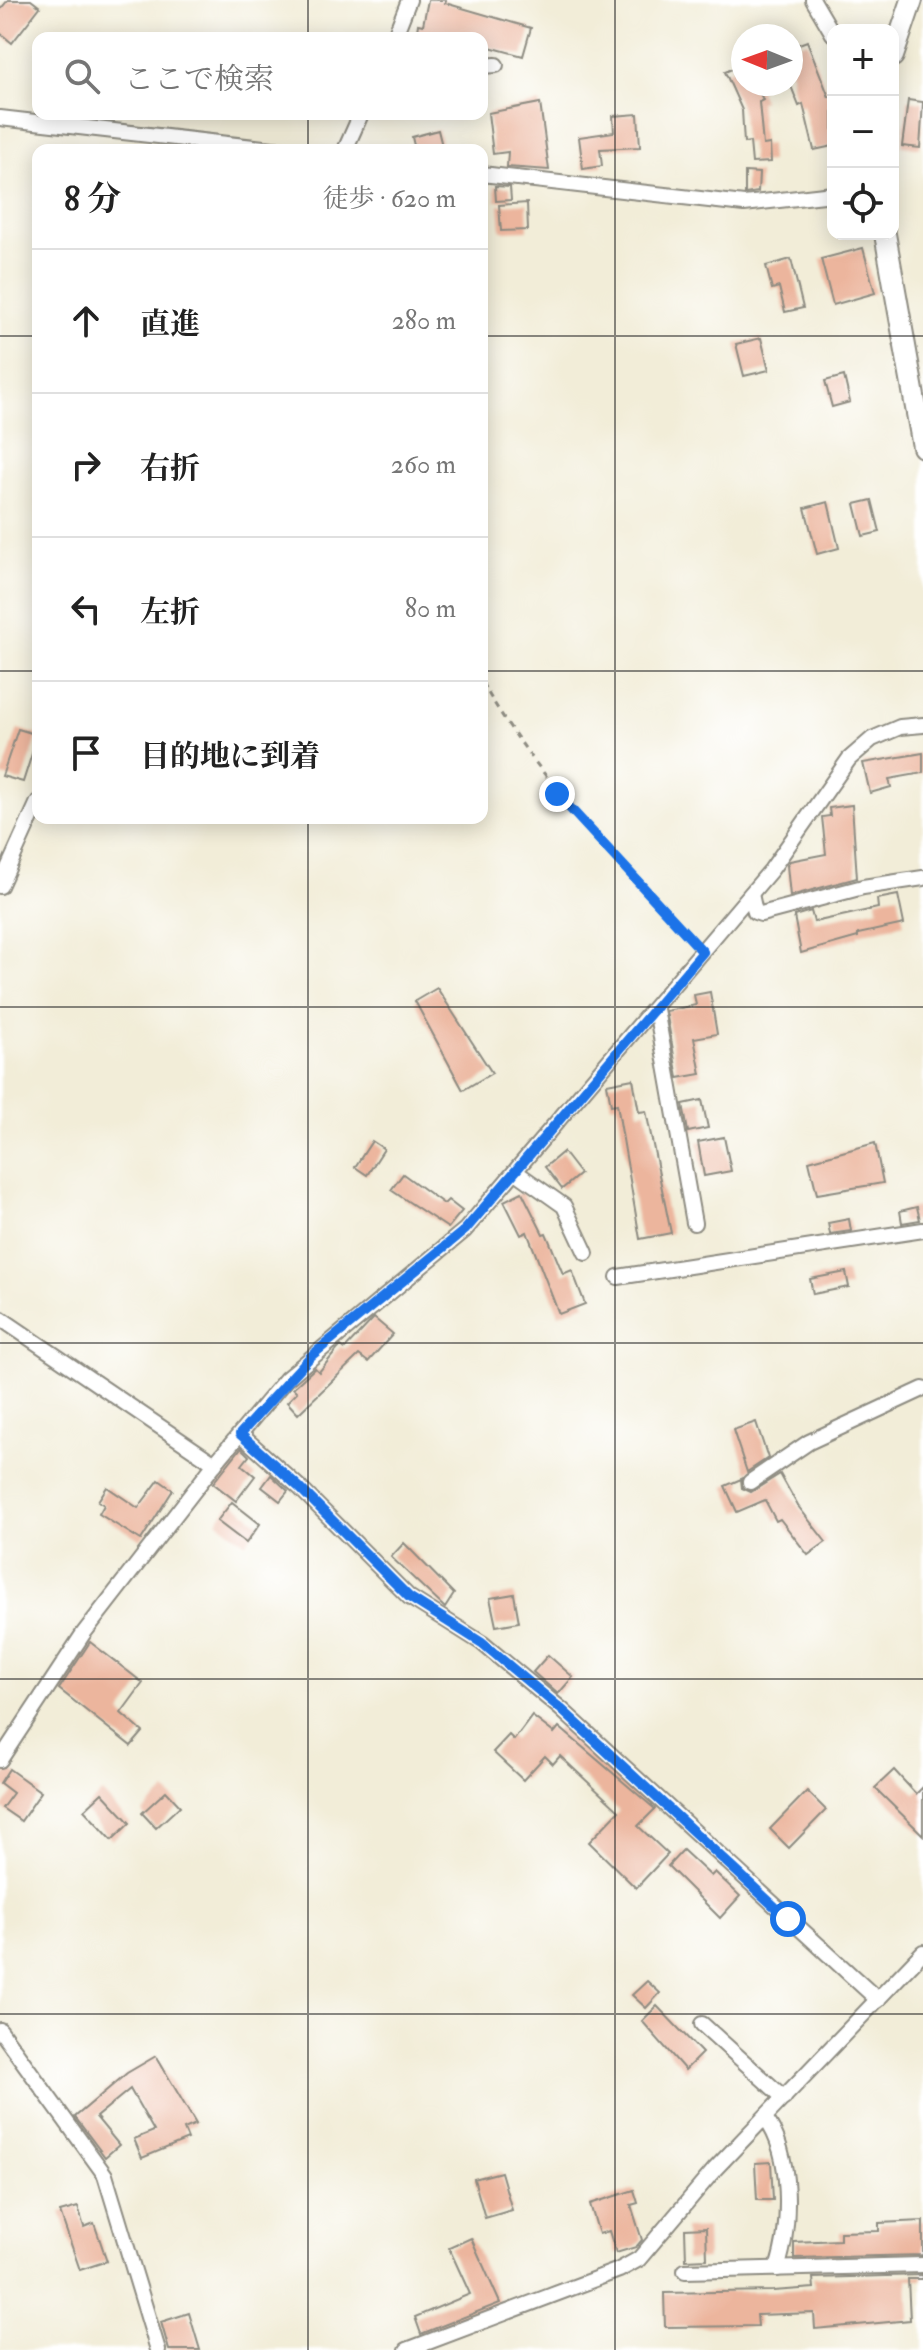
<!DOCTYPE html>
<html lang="ja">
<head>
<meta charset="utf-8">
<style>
  body { margin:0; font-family:"IM FELL Double Pica","Noto Serif JP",serif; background:#f2f2f2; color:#222 }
  .controls { position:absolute; right:24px; top:24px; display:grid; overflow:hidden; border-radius:16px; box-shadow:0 4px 20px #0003 }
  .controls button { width:72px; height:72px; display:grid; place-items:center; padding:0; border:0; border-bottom:2px solid #e0e0e0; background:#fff; color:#222; font:40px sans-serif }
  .compass { position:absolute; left:731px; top:24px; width:72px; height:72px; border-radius:50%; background:#fff; box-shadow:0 4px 20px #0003; rotate:271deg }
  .stop { position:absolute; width:24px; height:24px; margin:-18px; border:6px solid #1a73e8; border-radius:50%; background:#fff }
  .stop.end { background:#1a73e8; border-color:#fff; box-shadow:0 2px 8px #0008 }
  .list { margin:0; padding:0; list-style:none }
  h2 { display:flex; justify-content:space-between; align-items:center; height:104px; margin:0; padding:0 32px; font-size:34px }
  h2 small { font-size:26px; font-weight:400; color:#767676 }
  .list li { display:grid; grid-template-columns:52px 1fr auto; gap:24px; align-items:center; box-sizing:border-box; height:144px; padding:0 32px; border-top:2px solid #e0e0e0 }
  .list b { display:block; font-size:30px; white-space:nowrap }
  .list em { font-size:26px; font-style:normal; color:#767676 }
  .icon { flex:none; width:44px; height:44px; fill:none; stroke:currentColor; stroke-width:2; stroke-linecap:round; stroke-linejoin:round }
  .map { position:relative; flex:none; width:923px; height:2350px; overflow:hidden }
  .search { position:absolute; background:#fff; box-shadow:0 4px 20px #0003; left:32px; top:32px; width:456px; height:88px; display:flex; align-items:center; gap:20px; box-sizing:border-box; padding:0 28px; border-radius:16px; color:#767676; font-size:30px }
  .panel { position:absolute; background:#fff; box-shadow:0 4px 20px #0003; left:32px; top:144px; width:456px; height:680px; border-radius:16px }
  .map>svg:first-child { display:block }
  .building { fill:#ecb59d }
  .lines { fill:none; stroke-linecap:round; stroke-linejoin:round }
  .street-casing { stroke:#8e8c82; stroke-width:18 }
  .secondary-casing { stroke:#8e8c82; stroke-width:24 }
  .path { stroke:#8e8c82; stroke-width:3; stroke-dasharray:6 6; stroke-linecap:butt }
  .street { stroke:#fff; stroke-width:14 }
  .secondary { stroke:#fff; stroke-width:20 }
  .route { stroke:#1a73e8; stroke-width:10 }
  .grid { fill:none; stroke:#2b2b2b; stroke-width:2; stroke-opacity:0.55 }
</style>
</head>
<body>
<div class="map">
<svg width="923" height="2350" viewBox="0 0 923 2350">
  <rect width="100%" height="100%" fill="#fff"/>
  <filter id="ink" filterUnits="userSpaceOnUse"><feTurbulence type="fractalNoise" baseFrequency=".0125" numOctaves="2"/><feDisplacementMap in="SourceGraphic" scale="16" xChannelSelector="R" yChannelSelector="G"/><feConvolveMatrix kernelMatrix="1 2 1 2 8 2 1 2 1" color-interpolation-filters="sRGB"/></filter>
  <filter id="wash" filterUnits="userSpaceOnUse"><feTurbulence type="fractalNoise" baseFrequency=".006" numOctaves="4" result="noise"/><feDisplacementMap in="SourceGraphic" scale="32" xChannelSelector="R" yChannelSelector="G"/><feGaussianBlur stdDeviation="1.8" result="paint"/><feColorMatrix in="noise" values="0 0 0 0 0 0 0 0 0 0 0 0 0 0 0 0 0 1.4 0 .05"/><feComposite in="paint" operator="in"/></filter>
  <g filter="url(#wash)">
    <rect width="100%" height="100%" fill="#f2edd8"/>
    <g id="blocks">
      <g class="building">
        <polygon points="8,0 31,0 40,7 12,43 0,33 0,10"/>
        <polygon points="428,0 446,0 445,3 531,28 523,56 482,45 482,38 416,38 418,24 423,25"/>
        <polygon points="807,41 829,97 833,96 833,146 814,150 803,104 799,106 791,86 791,47"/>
        <polygon points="743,64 743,84 756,84 763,100 759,102 763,145 770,144 771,162 752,163 750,142 744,143 742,110 725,72"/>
        <polygon points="908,100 923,102 920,148 902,146"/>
        <polygon points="540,103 549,170 507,167 508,152 493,154 488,113"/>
        <polygon points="638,114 640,147 600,149 602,166 583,169 579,137 614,132 613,116"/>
        <polygon points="438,130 443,150 415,150 412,137"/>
        <polygon points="745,172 759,173 758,192 745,194"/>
        <polygon points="495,186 510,187 511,200 496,201"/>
        <polygon points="527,203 528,230 501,231 499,205"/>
        <polygon points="863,248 875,293 833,305 821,259"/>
        <polygon points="791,259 803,308 785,312 779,287 772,289 766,266"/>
        <polygon points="761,338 769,370 744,376 736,344"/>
        <polygon points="844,376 850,402 832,407 825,381"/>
        <polygon points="872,500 880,532 863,536 855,504"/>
        <polygon points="828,502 839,548 817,554 805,508"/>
        <polygon points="18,729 38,735 23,782 2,776"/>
        <polygon points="923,753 923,773 889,779 891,787 870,793 863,763"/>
        <polygon points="852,805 857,878 790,896 787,865 790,861 826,854 822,817 830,816 829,808"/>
        <polygon points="898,895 904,924 858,934 858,937 801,953 794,916 811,911 814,922 878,908 877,899"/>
        <polygon points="437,988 492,1073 463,1090 415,1001"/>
        <polygon points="710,992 717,1034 694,1038 701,1074 678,1078 666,1011 696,1005 694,995"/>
        <polygon points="633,1079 639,1112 646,1111 671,1233 640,1239 617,1104 611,1105 607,1084"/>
        <polygon points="702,1100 708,1128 688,1132 683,1104"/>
        <polygon points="724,1137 731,1171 704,1176 698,1142"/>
        <polygon points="372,1141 384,1149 367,1175 355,1167"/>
        <polygon points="875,1143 883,1183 817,1194 809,1161"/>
        <polygon points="563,1152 580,1174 562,1189 545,1167"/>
        <polygon points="403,1174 444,1204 448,1200 462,1211 448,1228 391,1190"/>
        <polygon points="522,1192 543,1234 546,1233 563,1274 572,1270 585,1304 559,1314 527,1232 521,1235 504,1201"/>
        <polygon points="917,1207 920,1220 902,1223 900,1211"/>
        <polygon points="849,1219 851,1231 830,1234 828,1223"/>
        <polygon points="846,1272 849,1287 813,1294 810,1279"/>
        <polygon points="374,1318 393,1334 368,1362 359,1355 298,1414 287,1402 297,1392 293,1388 315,1368 319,1372 337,1350 341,1346 345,1349"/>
        <polygon points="756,1422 768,1458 747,1472 733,1430"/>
        <polygon points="241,1448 249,1456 242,1465 255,1476 236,1501 213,1483"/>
        <polygon points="780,1474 798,1506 826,1542 808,1555 780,1519 776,1521 765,1500 737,1512 725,1486 741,1479 742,1488 751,1492"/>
        <polygon points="271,1475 288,1491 280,1501 262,1487"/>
        <polygon points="159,1480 173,1490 141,1540 99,1514 104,1505 98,1501 107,1487 138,1508"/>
        <polygon points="232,1502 260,1524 246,1543 217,1521"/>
        <polygon points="404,1543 454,1594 445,1608 391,1557"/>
        <polygon points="514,1594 519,1622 496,1626 490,1598"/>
        <polygon points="90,1642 143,1683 121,1713 143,1732 131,1746 59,1689"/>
        <polygon points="548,1655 573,1677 558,1694 533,1672"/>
        <polygon points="532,1716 554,1733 559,1727 655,1809 638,1826 668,1854 636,1888 589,1842 619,1811 560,1756 553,1764 545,1756 523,1780 493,1752 509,1735 514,1740"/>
        <polygon points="9,1769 41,1792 21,1821 2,1808 13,1793 0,1783"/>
        <polygon points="894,1770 916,1794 923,1787 923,1835 875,1788"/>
        <polygon points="166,1791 180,1806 156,1828 142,1813"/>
        <polygon points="807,1791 826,1810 789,1848 770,1829"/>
        <polygon points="102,1793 130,1823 112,1840 84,1810"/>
        <polygon points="683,1850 711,1876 715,1872 740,1896 720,1918 668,1866"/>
        <polygon points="647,1981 660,1993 646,2008 632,1995"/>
        <polygon points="657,2006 702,2053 685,2070 642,2021"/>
        <polygon points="156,2056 196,2124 184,2129 188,2139 142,2158 134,2139 154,2131 130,2089 96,2117 119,2145 105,2157 75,2117 127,2073"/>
        <polygon points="771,2162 773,2200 757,2200 755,2163"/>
        <polygon points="501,2172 512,2210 485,2218 474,2179"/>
        <polygon points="634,2190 638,2203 631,2205 642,2240 636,2247 616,2253 609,2231 599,2234 590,2204"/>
        <polygon points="78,2207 84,2227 94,2223 107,2261 80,2270 60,2212"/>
        <polygon points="923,2221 923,2255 794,2258 794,2242 840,2240 840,2232 879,2231 879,2223"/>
        <polygon points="706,2228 707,2259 686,2260 685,2229"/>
        <polygon points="471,2238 500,2303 421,2334 415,2317 470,2294 449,2248"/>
        <polygon points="923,2275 923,2279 908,2279 910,2320 815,2329 814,2313 757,2315 758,2326 665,2327 664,2293 773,2291 814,2288 813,2278"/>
        <polygon points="189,2313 200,2350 169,2350 161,2322"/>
      </g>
    </g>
  </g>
  <g filter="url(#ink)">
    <use href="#blocks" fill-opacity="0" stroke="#8e8c82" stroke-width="2"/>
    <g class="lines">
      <defs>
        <g id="street">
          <polyline points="813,0 833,34"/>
          <polyline points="394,38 409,0"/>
          <polyline points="482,66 496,65"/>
          <polyline points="0,118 281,150"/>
          <polyline points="345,150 361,114"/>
          <polyline points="482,174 744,204 833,194"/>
          <polyline points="0,886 38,802"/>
          <polyline points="751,894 755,912 761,914 863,887 923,878"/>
          <polyline points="656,1009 694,1223"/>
          <polyline points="516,1172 564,1206 586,1253"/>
          <polyline points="618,1277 923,1230"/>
          <polyline points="0,1318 215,1464"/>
          <polyline points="240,1434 299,1487 409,1597 482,1643 561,1709 878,2000"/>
          <polyline points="750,1482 809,1442 923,1389"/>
          <polyline points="0,1760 83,1634 217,1461 286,1379 465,1230 771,870 849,759 872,739 900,727 923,725"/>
          <polyline points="702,2024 784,2098"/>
          <polyline points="0,2030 105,2175 158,2350"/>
          <path d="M765,2118C793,2155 791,2226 777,2269"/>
          <polyline points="685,2271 923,2265"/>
          <polyline points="407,2350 619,2270 639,2259 715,2169 923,1952"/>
        </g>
        <g id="secondary">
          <polyline points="893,56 912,0"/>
          <polyline points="885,234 923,447"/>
        </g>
      </defs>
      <use href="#street" class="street-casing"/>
      <use href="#secondary" class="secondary-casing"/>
      <path class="path" d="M482,683C539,780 617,859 692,940"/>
      <use href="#street" class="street"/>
      <use href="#secondary" class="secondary"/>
    </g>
  </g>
  <g class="lines" filter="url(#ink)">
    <polyline class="route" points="557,794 703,952 465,1230 311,1356 240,1434 299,1487 409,1597 482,1643 561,1709 788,1919"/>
  </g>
  <path class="grid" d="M308,0V38M615,0V2350M308,114V150M0,336H38M482,336H923M0,671H38M482,671H923M308,818V2350M0,1007H923M0,1343H923M0,1679H923M0,2014H923"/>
</svg>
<div class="controls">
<button>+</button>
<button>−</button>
<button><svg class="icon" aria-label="locate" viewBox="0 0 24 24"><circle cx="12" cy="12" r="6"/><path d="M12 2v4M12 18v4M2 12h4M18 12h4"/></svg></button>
</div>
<svg class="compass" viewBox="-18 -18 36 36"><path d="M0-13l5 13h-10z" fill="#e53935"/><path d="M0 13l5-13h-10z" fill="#767676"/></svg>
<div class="stop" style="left:788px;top:1919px"></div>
<div class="stop end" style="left:557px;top:794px"></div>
<div class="search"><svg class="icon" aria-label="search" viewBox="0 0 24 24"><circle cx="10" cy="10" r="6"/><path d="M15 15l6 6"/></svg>ここで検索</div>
<section class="panel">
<h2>8 分<small>徒歩 · 620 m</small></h2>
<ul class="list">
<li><svg class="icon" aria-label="ahead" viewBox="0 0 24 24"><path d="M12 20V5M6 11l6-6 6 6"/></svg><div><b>直進</b></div><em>280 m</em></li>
<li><svg class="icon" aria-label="right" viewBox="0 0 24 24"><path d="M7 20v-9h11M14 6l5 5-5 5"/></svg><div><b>右折</b></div><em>260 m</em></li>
<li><svg class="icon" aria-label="left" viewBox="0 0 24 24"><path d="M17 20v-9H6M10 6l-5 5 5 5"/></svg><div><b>左折</b></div><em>80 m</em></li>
<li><svg class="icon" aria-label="arrive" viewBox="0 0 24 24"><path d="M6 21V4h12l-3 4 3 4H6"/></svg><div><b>目的地に到着</b></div></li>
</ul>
</section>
</div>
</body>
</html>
